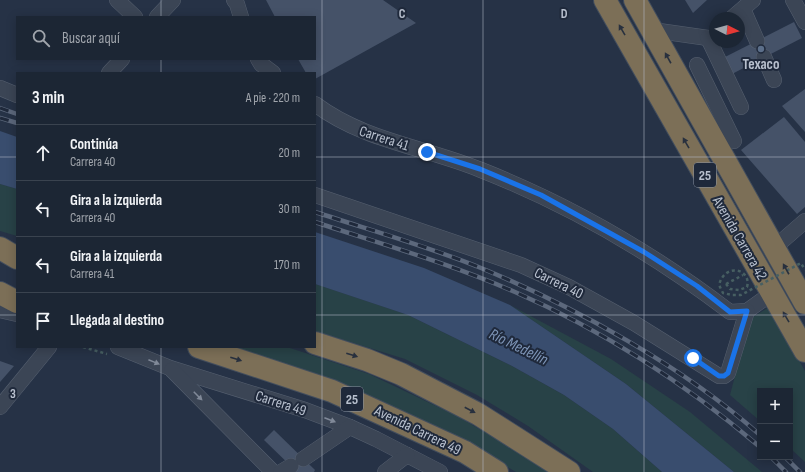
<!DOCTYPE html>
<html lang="es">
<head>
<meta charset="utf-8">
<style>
  body { margin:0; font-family:"Sofia Sans Condensed",sans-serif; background:#293240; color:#f1f3f6 }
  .controls { position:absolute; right:12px; bottom:12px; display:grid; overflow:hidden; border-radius:0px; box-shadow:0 2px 10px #0003 }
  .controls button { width:36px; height:36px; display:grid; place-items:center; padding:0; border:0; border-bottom:1px solid #3a434f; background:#1c2634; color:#f1f3f6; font:20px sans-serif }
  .compass { position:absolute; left:709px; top:12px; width:36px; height:36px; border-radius:50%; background:#1c2634; box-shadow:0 2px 10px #0003; rotate:96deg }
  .stop { position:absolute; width:12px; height:12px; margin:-9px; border:3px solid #1a73e8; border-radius:50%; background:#fff }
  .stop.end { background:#1a73e8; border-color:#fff; box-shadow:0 1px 4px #0008 }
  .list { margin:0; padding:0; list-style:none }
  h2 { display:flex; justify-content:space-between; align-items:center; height:52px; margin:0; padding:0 16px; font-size:17px }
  h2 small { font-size:13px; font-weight:400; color:#a0a5ac }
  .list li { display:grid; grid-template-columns:26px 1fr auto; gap:12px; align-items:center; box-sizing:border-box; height:56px; padding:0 16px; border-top:1px solid #3a434f }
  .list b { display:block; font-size:15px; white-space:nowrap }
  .list p { margin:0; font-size:13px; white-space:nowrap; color:#a0a5ac }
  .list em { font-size:13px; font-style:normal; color:#a0a5ac }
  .icon { flex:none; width:22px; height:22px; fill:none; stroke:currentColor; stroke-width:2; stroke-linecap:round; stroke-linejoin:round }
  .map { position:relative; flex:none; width:805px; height:472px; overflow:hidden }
  .search { position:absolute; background:#1c2634; box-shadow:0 2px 10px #0003; left:16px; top:16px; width:300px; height:44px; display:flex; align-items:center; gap:10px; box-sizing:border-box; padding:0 14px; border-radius:0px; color:#a0a5ac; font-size:15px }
  .panel { position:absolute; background:#1c2634; box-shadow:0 2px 10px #0003; left:16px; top:72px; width:300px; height:276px; border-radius:0px }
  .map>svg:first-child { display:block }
  .green { fill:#284247 }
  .water { fill:#394d6e }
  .building { fill:#455268 }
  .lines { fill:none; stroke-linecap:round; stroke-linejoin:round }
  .minor-casing { stroke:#566070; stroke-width:16 }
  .highway-casing { stroke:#424d5d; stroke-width:24 }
  .path { stroke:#475f62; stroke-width:2.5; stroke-dasharray:3 3; stroke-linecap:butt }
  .minor { stroke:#3b4555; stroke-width:15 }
  .highway { stroke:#7c6f57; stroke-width:22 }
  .rail-casing { stroke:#5c687c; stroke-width:4.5 }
  .rail { stroke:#1f293b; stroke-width:3; stroke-dasharray:9; stroke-linecap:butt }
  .path-bridge { stroke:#475f62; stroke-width:2.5; stroke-dasharray:3 3; stroke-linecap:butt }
  .oneway { fill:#28303e }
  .oneway2 { fill:#808998 }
  .route { stroke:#1a73e8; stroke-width:5 }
  .grid { fill:none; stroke:#b8c0ce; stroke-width:1; stroke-opacity:0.55 }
  .service-dot { fill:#5c6f8a; stroke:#1f293b; stroke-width:1.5 }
  .labels { text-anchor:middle; stroke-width:4; stroke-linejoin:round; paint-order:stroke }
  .shield { fill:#1f293b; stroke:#8a93a2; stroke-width:1 }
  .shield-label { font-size:14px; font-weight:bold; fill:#b8c0ce }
  .poi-label { font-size:15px; font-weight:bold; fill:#b8c0ce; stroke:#1f293b }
  .street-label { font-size:15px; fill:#b8c0ce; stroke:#1f293b }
  .water-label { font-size:16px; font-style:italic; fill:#7e95b7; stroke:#1f293b }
  .grid-label { font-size:13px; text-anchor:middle; font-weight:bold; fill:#b8c0ce; stroke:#1f293b; stroke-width:4; stroke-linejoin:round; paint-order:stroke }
</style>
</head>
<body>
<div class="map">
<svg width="805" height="472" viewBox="0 0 805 472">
  <rect width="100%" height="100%" fill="#263246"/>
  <g class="green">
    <polygon points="0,184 17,189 17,236 0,231"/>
    <polygon points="315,284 408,315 512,366 564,395 613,429 662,472 593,472 528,426 477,395 405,359 315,331"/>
    <polygon points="510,305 611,359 690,412 762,472 734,472 626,384"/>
    <polygon points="769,307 805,371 805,462 790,448 790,391 760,391 760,421 730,395 750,319"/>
    <polygon points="232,347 287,347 369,374 457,416 527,457 548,472 516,472 445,430 342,384"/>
  </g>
  <g class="water">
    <polygon points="0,131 17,137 17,189 0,184"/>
    <polygon points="315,232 424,268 510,305 626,384 734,472 662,472 613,429 564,395 512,366 408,315 315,284"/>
  </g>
  <g class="building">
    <polygon points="266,0 383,0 416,23 315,79 315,73 306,73 298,59 315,59 315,17 275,17"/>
    <polygon points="685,0 707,0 693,13"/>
    <polygon points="794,22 802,38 732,74 723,58"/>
    <polygon points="805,89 805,132 782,106"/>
    <polygon points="784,117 805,142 805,207 797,214 741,150"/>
    <polygon points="0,361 14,366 0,382"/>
    <polygon points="274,430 315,470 314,472 297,472 264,440"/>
  </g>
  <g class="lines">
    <defs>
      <g id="minor">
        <polyline points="117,0 135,17"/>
        <polyline points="234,0 237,4 241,17"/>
        <polyline points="793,0 805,22"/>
        <polyline points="743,9 757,41"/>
        <polyline points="157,17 173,0"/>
        <polyline points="732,18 753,0"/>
        <polyline points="652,30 708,38"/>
        <polyline points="708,38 741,107"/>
        <polyline points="764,57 774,80"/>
        <polyline points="258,59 261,64 273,73"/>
        <polyline points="697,65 734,141"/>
        <polyline points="109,73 122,59"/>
        <polyline points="0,88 17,95"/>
        <path d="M315,104C364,141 425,147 481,170C570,205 654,254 730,312L747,311L772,293"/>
        <polyline points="315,195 521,265 569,287 634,323 719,376 724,376 728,373 747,311"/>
        <polyline points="774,248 805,221"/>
        <polyline points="0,310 17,314"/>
        <polyline points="118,347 170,368 305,410 350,427 376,439 440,472"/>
        <polyline points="172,370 273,472"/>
        <polyline points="0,407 49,347"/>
        <polyline points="303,459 350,427"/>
        <polyline points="281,472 291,466"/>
        <polyline points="385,472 407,455"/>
      </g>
      <g id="highway">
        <polyline points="605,0 805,351"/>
        <polyline points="635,0 805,303"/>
        <polyline points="0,248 17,258"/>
        <polyline points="0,293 17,302"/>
        <polyline points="315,343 367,360 401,374 478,414 569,472"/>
        <polyline points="199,347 332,391 465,452 497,472"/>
      </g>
    </defs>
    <use href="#minor" class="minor-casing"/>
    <use href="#highway" class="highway-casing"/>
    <g class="path">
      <polyline points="726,284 743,275"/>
      <polyline points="83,347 107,354"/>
    </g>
    <use href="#minor" class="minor"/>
    <use href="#highway" class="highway"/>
    <defs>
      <g id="rail">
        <polyline points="0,108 17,114"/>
        <polyline points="0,118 17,123"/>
        <path d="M315,212C370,230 427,246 481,268C575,307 684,367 760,435"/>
        <path d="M315,222C382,244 451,264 515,292C604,331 686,384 760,447"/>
        <polyline points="771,457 786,472"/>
        <polyline points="785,457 800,472"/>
      </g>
    </defs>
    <use href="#rail" class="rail-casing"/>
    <use href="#rail" class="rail"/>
    <path class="path-bridge" d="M726,284L730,289L739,290L747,287C752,269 725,262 719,285L723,293L732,295H741L801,263L805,270"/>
  </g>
  <defs><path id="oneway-solid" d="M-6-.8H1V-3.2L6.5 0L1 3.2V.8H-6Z"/></defs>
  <g class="oneway">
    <use href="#oneway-solid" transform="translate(622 30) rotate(-120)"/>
    <use href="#oneway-solid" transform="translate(668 58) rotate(-119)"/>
    <use href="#oneway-solid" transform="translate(686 143) rotate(-120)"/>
    <use href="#oneway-solid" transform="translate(786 269) rotate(-119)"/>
    <use href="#oneway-solid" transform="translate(786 317) rotate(-120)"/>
    <use href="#oneway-solid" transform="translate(352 355) rotate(18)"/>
    <use href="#oneway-solid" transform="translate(236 359) rotate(18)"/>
    <use href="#oneway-solid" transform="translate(470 410) rotate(28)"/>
  </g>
  <g class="oneway2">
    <use href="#oneway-solid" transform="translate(154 362) rotate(22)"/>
    <use href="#oneway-solid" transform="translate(198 396) rotate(45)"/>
    <use href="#oneway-solid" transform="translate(330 420) rotate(21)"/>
  </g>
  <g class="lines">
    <polyline class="route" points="427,152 480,169 541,195 644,252 697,286 730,312 747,311 728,373 724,376 719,376 693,358"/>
  </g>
  <path class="grid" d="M161,0V17M322,0V472M483,0V472M644,0V472M161,59V73M0,157H17M315,157H805M0,315H17M315,315H805M161,347V472"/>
  <circle class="service-dot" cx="761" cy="49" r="4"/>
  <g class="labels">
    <g class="shield">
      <rect x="694" y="163" width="22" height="24" rx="3"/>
      <rect x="341" y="387" width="22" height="24" rx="3"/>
    </g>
    <g class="shield-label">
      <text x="705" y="180">25</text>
      <text x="352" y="404">25</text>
    </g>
    <g class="poi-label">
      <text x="761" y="69">Texaco</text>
    </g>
    <g class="street-label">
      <text transform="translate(384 138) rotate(18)" y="5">Carrera 41</text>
      <text transform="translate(740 238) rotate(60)" y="5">Avenida Carrera 42</text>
      <text transform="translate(559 283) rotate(26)" y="5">Carrera 40</text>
      <text transform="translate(281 403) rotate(18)" y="5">Carrera 49</text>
      <text transform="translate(418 430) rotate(26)" y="5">Avenida Carrera 49</text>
    </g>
    <g class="water-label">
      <text transform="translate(519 346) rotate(26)" y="6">Río Medellín</text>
    </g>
  </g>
  <g class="grid-label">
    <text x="402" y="18">C</text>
    <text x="564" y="18">D</text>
    <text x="13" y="398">3</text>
  </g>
</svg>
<div class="controls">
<button>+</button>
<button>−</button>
</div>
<svg class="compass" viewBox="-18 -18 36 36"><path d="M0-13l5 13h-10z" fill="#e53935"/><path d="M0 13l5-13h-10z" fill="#a0a5ac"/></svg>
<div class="stop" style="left:693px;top:358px"></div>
<div class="stop end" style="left:427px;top:152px"></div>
<div class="search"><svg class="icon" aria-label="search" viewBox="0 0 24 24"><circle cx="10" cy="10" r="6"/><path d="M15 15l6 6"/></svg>Buscar aquí</div>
<section class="panel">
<h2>3 min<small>A pie · 220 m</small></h2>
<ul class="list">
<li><svg class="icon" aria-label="ahead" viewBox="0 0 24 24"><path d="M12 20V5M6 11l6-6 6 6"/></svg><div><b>Continúa</b><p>Carrera 40</p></div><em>20 m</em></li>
<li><svg class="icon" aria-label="left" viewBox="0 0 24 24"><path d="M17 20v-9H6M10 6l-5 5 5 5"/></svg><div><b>Gira a la izquierda</b><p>Carrera 40</p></div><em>30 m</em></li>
<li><svg class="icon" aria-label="left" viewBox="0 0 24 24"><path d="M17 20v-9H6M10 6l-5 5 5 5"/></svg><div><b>Gira a la izquierda</b><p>Carrera 41</p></div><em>170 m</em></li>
<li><svg class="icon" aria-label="arrive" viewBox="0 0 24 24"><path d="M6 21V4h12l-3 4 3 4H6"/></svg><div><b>Llegada al destino</b></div></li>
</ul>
</section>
</div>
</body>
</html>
